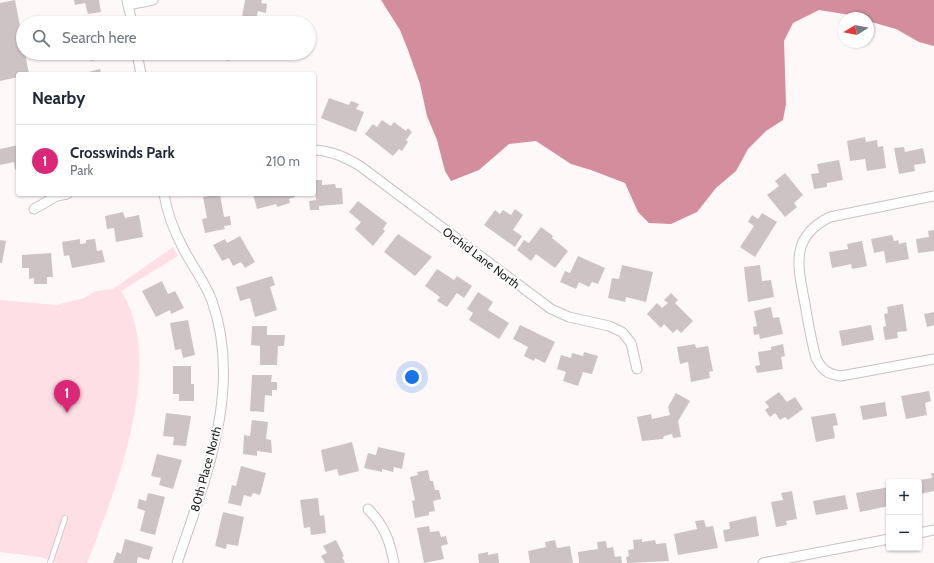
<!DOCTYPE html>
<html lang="en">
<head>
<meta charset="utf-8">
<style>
  body { margin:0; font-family:Cabin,sans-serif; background:#f2f2f3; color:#1f2937 }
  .controls { position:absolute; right:12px; bottom:12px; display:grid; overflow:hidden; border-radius:4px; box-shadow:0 1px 3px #0004 }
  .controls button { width:36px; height:36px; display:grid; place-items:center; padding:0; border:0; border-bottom:1px solid #e0e1e3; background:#fff; color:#1f2937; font:20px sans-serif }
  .compass { position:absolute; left:838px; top:12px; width:36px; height:36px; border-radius:50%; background:#fff; box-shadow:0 1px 3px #0004; rotate:260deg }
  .you { position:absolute; left:412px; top:377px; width:14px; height:14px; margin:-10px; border:3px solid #fff; border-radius:50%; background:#1a73e8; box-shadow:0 0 0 6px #1a73e833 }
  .badge { display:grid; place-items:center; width:26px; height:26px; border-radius:50%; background:#db2777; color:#fff; font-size:13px; font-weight:700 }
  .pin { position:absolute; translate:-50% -33px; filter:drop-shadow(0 1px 2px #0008) }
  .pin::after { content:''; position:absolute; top:21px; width:14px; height:12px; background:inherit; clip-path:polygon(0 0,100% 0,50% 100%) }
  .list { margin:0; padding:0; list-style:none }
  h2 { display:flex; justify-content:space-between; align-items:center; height:52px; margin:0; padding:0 16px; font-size:17px }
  h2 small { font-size:13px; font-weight:400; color:#747a83 }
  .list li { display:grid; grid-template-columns:26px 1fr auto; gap:12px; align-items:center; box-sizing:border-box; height:72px; padding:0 16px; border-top:1px solid #e0e1e3 }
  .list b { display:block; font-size:15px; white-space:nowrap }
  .list p { margin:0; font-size:13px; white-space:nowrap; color:#747a83 }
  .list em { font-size:13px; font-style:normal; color:#747a83 }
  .icon { flex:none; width:22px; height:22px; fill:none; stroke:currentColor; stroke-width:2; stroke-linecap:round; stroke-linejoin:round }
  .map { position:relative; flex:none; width:934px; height:563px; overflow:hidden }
  .search { position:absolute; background:#fff; box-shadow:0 1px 3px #0004; left:16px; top:16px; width:300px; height:44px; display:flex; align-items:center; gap:10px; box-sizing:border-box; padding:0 14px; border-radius:22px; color:#747a83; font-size:15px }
  .panel { position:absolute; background:#fff; box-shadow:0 1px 3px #0004; left:16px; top:72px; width:300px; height:124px; border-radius:4px }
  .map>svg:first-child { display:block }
  .green { fill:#fedfe5 }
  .water { fill:#d38d9c }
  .building { fill:#cdc3c5 }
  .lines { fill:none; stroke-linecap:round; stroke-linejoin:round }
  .service-casing { stroke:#cac0c2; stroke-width:6 }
  .minor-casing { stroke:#cac0c2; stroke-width:11 }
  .service { stroke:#fff; stroke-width:4.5 }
  .minor { stroke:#fff; stroke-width:9 }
  .labels { text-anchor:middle; stroke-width:4; stroke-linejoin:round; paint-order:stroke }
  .street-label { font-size:12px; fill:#211e1e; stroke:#fff }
</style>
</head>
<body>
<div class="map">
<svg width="934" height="563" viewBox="0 0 934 563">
  <rect width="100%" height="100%" fill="#fef8f9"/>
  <path class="green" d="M173,247L178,256L121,291C167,362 115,492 87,563H57L40,557L0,552V300L56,305L84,298L96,291L113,289Z"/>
  <polygon class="water" points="381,0 934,0 934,46 919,42 896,29 868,21 868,18 859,18 850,15 819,10 793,23 784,41 786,104 783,120 766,131 748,149 736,171 716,188 697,212 671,224 649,223 638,212 625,183 591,170 571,164 536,141 509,144 479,170 451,181 445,171 437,140 427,116 420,84 408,50 400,30"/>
  <g class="building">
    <polygon points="15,0 23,42 23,53 25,53 29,74 18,74 18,77 0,81 0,3"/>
    <polygon points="74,0 99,0 101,12 88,14 85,3 75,5"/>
    <polygon points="245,0 262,0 261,3 267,4 266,13 258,11 255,23 241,23"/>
    <polygon points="89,53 106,53 107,58 91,61"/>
    <polygon points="209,53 233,53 235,59 227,61 225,56 211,60"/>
    <polygon points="100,69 101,74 85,74 85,73"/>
    <polygon points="329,98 349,105 351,101 359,104 356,109 364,112 356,132 321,118"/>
    <polygon points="382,120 391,126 394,122 406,131 408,128 412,132 406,140 408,142 402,151 399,149 393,156 365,134 373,124 377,127"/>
    <polygon points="865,137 866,142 877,140 878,147 883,146 886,168 867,171 865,159 850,161 847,141"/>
    <polygon points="18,145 18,169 15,170 14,162 0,165 0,149"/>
    <polygon points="904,147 905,152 923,148 926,163 914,165 915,171 899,174 894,148"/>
    <polygon points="839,160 843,180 827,183 827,187 814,189 811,174 819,173 817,164"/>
    <polygon points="785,173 803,195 794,203 797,207 785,217 767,195 779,186 775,181"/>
    <polygon points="314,180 322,180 322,185 335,184 336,188 342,188 343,204 319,206 319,210 310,210 309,201 316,200"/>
    <polygon points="220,194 224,217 230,216 231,225 224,226 225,229 205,233 202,219 207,218 203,197"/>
    <polygon points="253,194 294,194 295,197 289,199 290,203 277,207 276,204 257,209"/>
    <polygon points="358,201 387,223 383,229 385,231 373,246 355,229 361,222 349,212"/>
    <polygon points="515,209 523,215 513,230 522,236 515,247 484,225 495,210 500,214 503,210 511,215"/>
    <polygon points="123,212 125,218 139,215 143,237 116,242 114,228 107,229 105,216"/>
    <polygon points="762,213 777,222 755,257 740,247 754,226 748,222 752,215 758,219"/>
    <polygon points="541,227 553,236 552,238 568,251 555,268 536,254 531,261 517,250 524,240 529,243"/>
    <polygon points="934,230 934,251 918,253 916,239 929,237 928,231"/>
    <polygon points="398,234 432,257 415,276 384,252"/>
    <polygon points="892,235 894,241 898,240 899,244 906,242 909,259 886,263 884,251 874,253 871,239"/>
    <polygon points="240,236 255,262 245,268 241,262 233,266 229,258 222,261 213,245 225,239 227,243"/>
    <polygon points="80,239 80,244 86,243 86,240 95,239 97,251 102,250 105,262 72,268 69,255 64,256 62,242"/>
    <polygon points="0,240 6,241 2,263 0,263"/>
    <polygon points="862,241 867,266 852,269 851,264 832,268 829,252 848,249 847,244"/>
    <polygon points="51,253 53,277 47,277 47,284 34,284 34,278 29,279 29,268 22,268 22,255"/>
    <polygon points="578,256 605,268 598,284 592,282 589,287 579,282 576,289 560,282 565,271 570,273"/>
    <polygon points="622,265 653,272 646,302 626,297 625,302 608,298 612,278 619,279"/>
    <polygon points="760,265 762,281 771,280 774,297 748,302 744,267"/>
    <polygon points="437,269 454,280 457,276 472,286 464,298 457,293 447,307 437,301 440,297 425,286"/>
    <polygon points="272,276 275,285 270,287 277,310 255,317 250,298 240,301 236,287"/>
    <polygon points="162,281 168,294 175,291 184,308 171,314 170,310 156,317 142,291"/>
    <polygon points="478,292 493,302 488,310 509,323 499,339 469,320 473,313 467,309"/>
    <polygon points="671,293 678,300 675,303 693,321 681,333 677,329 673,333 664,324 661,328 647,314 657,303 662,308 668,303 664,300"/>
    <polygon points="903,304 907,331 897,332 898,338 885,340 883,327 886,326 884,314 888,313 887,307"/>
    <polygon points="771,307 773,318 779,317 783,334 760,339 759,334 754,335 753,327 757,326 754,311"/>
    <polygon points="934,312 934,325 927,327 924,314"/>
    <polygon points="188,320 195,355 183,358 181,349 175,350 170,323"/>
    <polygon points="520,325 555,342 545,363 535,358 534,361 524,356 528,347 513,339"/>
    <polygon points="871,325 874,340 842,346 839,331"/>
    <polygon points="252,326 267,326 267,335 285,335 284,346 278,346 277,365 260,365 260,346 251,345"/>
    <polygon points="695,344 696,348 708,346 713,371 709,372 710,378 691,382 688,362 680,364 677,347"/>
    <polygon points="783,344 785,356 781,357 783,369 757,373 755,366 760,365 758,352 771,350 771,347"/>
    <polygon points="584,352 598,356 592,374 583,372 578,386 563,381 566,372 557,369 561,355 571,358 572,353 583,356"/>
    <polygon points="173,366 191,366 191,384 194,384 194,401 179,401 179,394 173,394"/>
    <polygon points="252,375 272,375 271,382 277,382 277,390 272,390 272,396 265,395 264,412 250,411"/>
    <polygon points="929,391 931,401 925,403 927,415 906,419 901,396"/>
    <polygon points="779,392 787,402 795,397 803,409 788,420 785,417 780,420 775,413 770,417 765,410 769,407 765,402"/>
    <polygon points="676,393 690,401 678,421 681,437 673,438 672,434 664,436 663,439 642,441 637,417 651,414 652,419 670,415 668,407"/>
    <polygon points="885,402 887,416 863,420 860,406"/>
    <polygon points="166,413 191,416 186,446 173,445 174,437 163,436"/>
    <polygon points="835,413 838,425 833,426 835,438 816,442 811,417"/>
    <polygon points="252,420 268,422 266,439 271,440 272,453 257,451 257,456 243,454 244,435 250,436"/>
    <polygon points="352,442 359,471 339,476 337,469 325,472 321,450"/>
    <polygon points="378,447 405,453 402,469 394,467 393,472 382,469 382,472 364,468 368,453 376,455"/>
    <polygon points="157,454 182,460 173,489 159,485 161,478 151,476"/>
    <polygon points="241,466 266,473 260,495 253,493 251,497 244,495 241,506 228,503 232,485 236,486"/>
    <polygon points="428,470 430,481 433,481 435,490 439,490 441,499 433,501 435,511 429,512 429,515 415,518 412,501 415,500 410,477 418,475 417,472"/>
    <polygon points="931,473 934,473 934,491 920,494 922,501 919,502 919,482 913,481 932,478"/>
    <polygon points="889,487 889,506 860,512 856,493"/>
    <polygon points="792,491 797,519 786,521 787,525 776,527 771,502 783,500 781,493"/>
    <polygon points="148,493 165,497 155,535 140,531 145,511 137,508 139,499 146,501"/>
    <polygon points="845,495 848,509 816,515 813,501"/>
    <polygon points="318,498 320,516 324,515 326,533 311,535 310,527 304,528 300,500"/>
    <polygon points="223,512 244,517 238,546 227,544 226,549 215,546"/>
    <polygon points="756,516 759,536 725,542 723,530 730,529 729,522"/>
    <polygon points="704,520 706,527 713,526 718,548 678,555 674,534 697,529 695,521"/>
    <polygon points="429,526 430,532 439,531 441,537 446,536 448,544 441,546 444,559 424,563 417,528"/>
    <polygon points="125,539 153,547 149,560 138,557 137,563 113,563 117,552 121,554"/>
    <polygon points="642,539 642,542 655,540 656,544 666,543 669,561 627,563 626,557 629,556 628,550 634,549 633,540"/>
    <polygon points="336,540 344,556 342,557 345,563 325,563 321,556 327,553 323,546"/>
    <polygon points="555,540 557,548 570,546 573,563 530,563 528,551 546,547 545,542"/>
    <polygon points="606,541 607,548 613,547 615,557 621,556 622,563 579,563 578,552 598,549 597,542"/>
    <polygon points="488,552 488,555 498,553 499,563 479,563 478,554"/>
  </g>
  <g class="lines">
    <defs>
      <polyline id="service" points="50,563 65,518"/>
      <g id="minor">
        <polyline points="127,0 132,23"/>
        <polyline points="128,5 153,0"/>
        <polyline points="137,53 141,74"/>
        <path d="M314,150C332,151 345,157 360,166L551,309L569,317L609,326L622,332L631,343L637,369"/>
        <path d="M164,194C167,213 174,231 183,248C192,266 205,282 212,301C243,389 205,480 177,563"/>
        <path d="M934,196L830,217C789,237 798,267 805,304C808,322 811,340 816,358C822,370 827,374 841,376L934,359"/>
        <polyline points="34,209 57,196 67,194"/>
        <path d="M368,509C384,525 390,541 394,563"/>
        <polyline points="919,533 934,530"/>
        <polyline points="763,563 889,539"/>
      </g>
    </defs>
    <use href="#service" class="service-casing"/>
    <use href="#minor" class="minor-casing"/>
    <use href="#service" class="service"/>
    <use href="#minor" class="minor"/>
  </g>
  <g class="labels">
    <g class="street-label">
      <text transform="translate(481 258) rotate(37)" y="4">Orchid Lane North</text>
      <text transform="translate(206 469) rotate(-75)" y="4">80th Place North</text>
    </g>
  </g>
</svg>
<div class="controls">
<button>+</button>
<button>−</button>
</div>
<svg class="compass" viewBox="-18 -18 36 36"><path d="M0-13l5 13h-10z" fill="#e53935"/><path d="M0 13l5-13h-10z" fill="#747a83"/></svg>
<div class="you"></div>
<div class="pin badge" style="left:67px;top:413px">1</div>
<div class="search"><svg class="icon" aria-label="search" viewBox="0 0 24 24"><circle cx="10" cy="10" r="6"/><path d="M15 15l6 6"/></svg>Search here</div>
<section class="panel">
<h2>Nearby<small></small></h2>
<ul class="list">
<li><span class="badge">1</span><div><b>Crosswinds Park</b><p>Park</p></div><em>210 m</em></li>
</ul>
</section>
</div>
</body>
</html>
